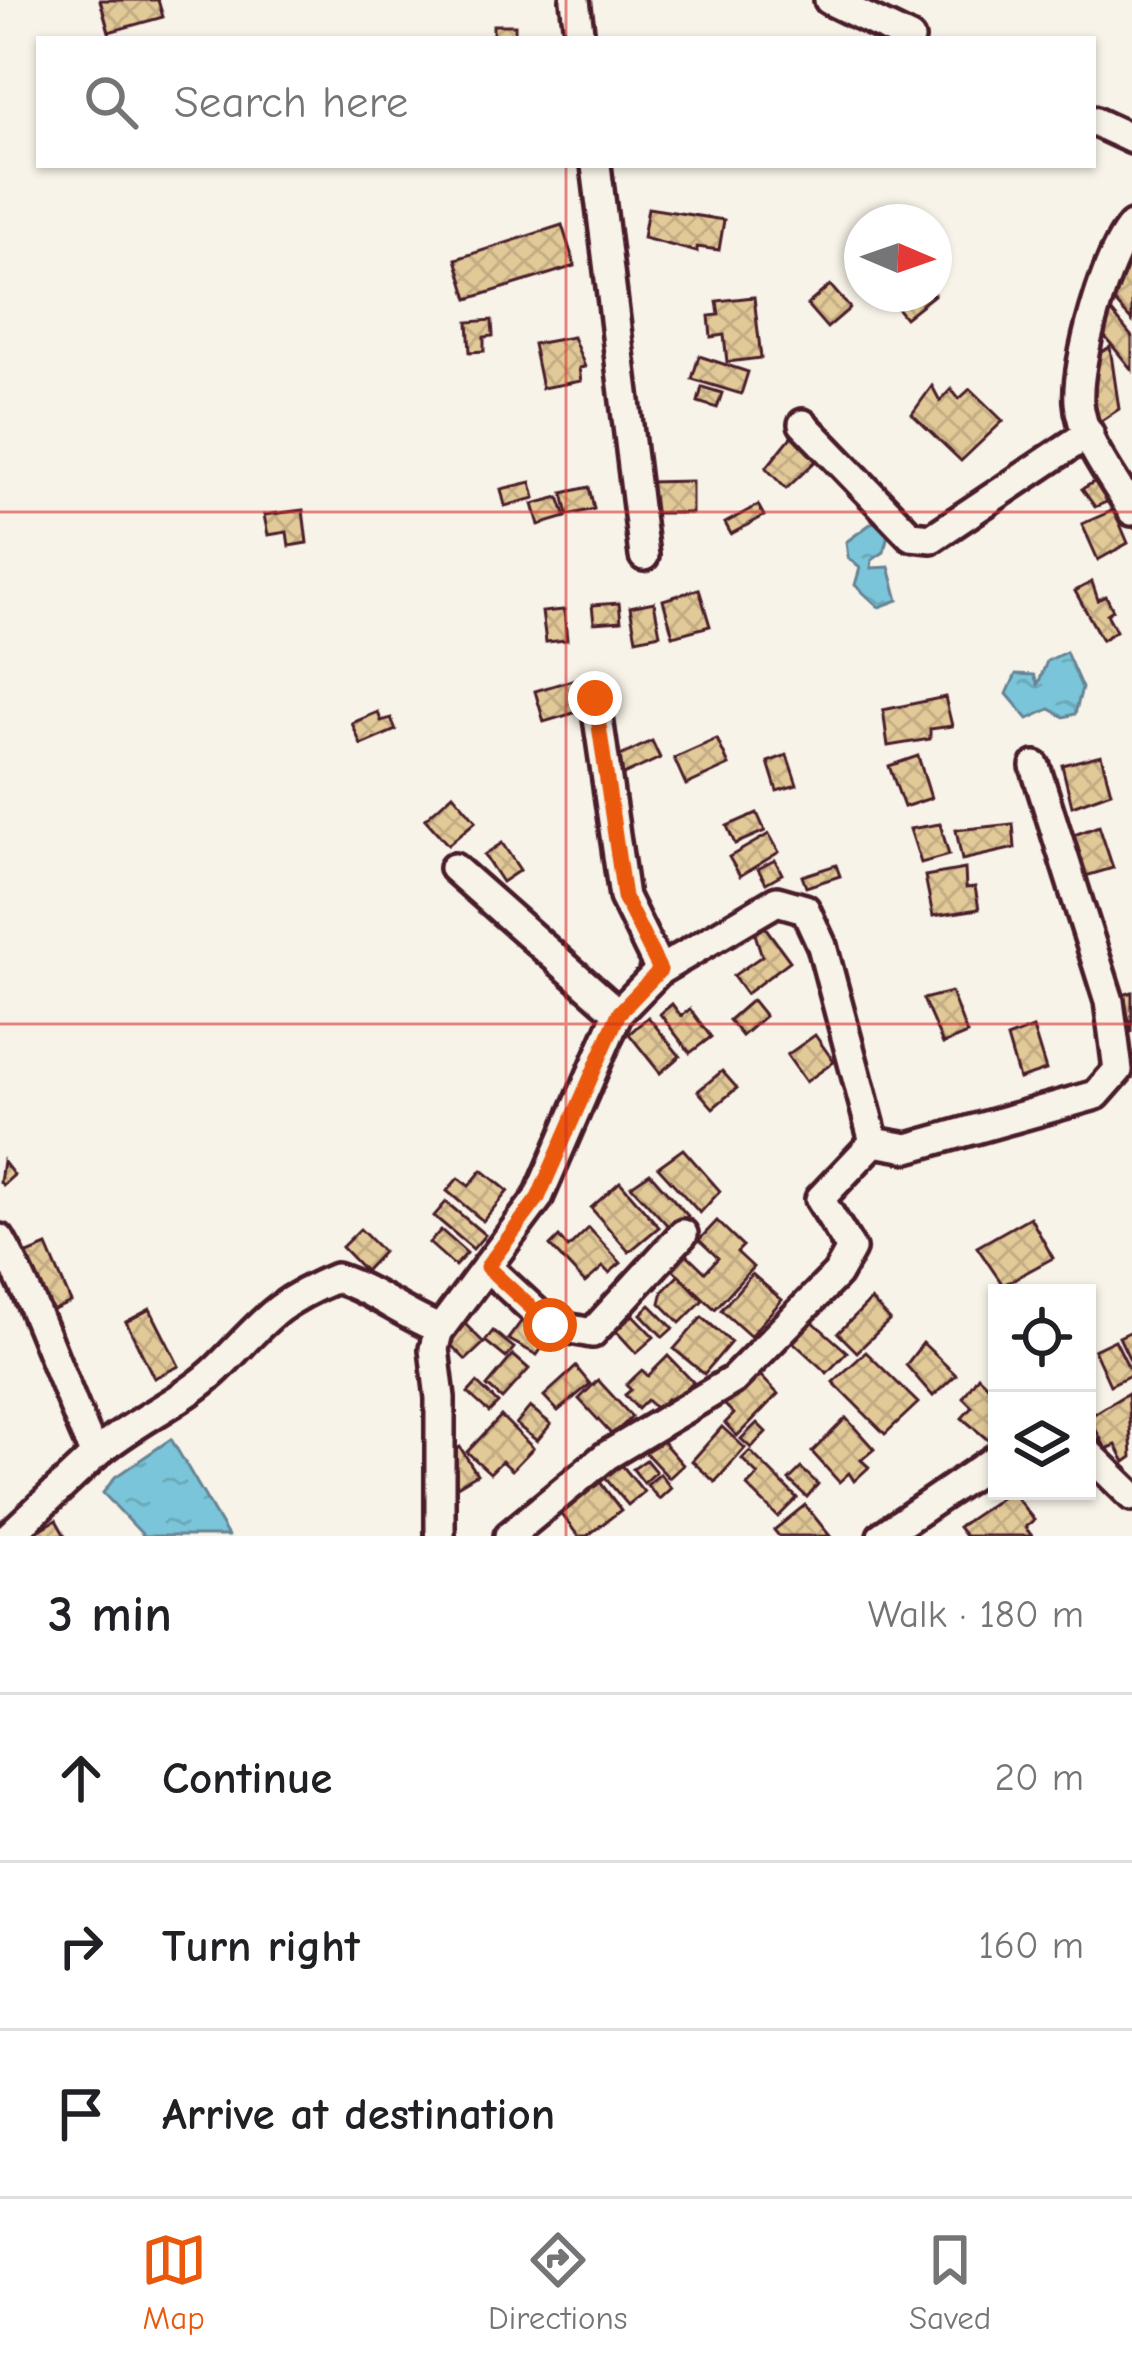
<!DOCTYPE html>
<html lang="en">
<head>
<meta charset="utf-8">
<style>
  body { margin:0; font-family:"Comic Neue",sans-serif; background:#f2f2f2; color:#202124 }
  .controls { position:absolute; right:36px; bottom:36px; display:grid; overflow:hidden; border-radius:0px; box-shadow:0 3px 9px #0004 }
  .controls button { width:108px; height:108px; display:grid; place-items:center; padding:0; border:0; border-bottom:3px solid #e0e0e0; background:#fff; color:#202124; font:60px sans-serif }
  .compass { position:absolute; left:844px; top:204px; width:108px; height:108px; border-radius:50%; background:#fff; box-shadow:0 3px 9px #0004; rotate:92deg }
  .stop { position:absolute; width:36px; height:36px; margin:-27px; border:9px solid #ea580c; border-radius:50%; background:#fff }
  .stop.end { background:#ea580c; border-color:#fff; box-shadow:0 3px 12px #0008 }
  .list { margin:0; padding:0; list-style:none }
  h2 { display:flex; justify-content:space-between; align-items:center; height:156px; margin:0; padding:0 48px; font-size:51px }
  h2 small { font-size:39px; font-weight:400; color:#757577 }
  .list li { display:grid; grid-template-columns:78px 1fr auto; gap:36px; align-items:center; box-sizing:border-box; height:168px; padding:0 48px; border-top:3px solid #e0e0e0 }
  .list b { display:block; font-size:45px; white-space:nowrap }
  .list em { font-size:39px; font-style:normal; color:#757577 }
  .icon { flex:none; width:66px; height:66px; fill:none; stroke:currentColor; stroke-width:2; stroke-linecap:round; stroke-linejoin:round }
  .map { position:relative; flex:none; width:1132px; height:1536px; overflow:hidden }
  .search { position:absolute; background:#fff; box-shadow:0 3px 9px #0004; left:36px; right:36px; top:36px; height:132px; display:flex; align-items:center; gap:30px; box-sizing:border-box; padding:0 42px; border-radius:0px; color:#757577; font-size:45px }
  .sheet { height:660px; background:#fff }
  nav { display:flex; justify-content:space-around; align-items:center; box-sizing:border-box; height:168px; border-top:3px solid #e0e0e0; background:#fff; font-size:33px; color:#757577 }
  nav a { display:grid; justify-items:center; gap:6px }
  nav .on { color:#ea580c }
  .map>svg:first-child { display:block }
  .water { fill:url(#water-ripples); stroke:#678393; stroke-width:3 }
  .building { fill:url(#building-cross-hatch); stroke:#4a1f2b; stroke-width:3 }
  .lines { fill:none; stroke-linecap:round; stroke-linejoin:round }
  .minor-casing { stroke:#4a1f2b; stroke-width:36 }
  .minor { stroke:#f7f3e8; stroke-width:27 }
  .route { stroke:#ea580c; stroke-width:15 }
  .grid { fill:none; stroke:#d62828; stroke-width:3; stroke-opacity:0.55 }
</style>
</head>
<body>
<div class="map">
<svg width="1132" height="1536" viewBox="0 0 1132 1536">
  <defs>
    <pattern id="water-ripples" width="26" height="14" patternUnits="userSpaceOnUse" patternTransform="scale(3)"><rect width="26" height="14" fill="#7ac5d9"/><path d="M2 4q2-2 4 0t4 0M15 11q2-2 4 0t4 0" fill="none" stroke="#6ba9ba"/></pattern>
    <pattern id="building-cross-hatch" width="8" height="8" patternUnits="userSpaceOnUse" patternTransform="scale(3)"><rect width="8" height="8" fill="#e2c998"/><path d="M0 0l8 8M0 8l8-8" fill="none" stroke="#c3ac83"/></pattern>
  </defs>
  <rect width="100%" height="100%" fill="#f7f3e8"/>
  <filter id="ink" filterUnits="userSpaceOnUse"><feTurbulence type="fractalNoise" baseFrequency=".00833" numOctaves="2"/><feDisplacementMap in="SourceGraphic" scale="24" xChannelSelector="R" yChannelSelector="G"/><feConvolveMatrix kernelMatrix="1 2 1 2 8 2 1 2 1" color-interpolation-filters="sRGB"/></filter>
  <g filter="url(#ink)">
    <g class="water">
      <polygon points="880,517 891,520 884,552 872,560 871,568 889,567 898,600 879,607 855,585 860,568 848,558 846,542"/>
      <polygon points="1066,652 1082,688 1075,714 1064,717 1050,709 1028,719 1007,694 1016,674 1034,675 1038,684 1047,661"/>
      <polygon points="171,1439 228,1536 144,1536 103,1493 115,1477"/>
    </g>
    <g class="building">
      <polygon points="100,0 158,0 163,17 109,32"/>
      <rect x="493" y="25" width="22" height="14"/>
      <polygon points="648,208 724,220 719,250 697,247 697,252 643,238"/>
      <polygon points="562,225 575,266 468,299 456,259"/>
      <polygon points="1131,261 1132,262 1132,321 1103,289"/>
      <polygon points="830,285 850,308 827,328 807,305"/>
      <polygon points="886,294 934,294 934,295 905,318"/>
      <polygon points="754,297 761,358 727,362 724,335 711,337 709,316 719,315 717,301"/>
      <polygon points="1107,306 1132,337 1132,370 1089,317"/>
      <polygon points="492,320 493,336 484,337 484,351 470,352 468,322"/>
      <polygon points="573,337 585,367 579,368 581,381 542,388 533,344"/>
      <polygon points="1110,347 1119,409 1095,425 1088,360"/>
      <polygon points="699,356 748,372 741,394 692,379"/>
      <polygon points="932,386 940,401 951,389 959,399 970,389 1003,421 961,461 912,414"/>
      <polygon points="702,387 722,393 717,408 698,402"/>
      <polygon points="795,432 819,458 786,489 766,468"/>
      <polygon points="1101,478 1111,500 1095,507 1082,489"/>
      <polygon points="692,481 692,513 648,513 648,482"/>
      <polygon points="531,482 535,498 505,506 501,489"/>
      <polygon points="589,487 594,509 568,515 563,493"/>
      <polygon points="559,497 566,517 539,525 533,504"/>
      <polygon points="758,505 764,516 731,534 725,523"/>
      <polygon points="303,510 307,543 289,546 287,532 268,535 264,515"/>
      <polygon points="1114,510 1128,543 1098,560 1082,524"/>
      <polygon points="1092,582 1098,600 1106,596 1113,610 1107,614 1116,631 1102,640 1075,591"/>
      <polygon points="699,589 710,626 673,636 663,600"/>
      <polygon points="654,602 660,634 636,639 630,607"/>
      <polygon points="619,603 621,621 594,623 592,605"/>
      <polygon points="564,610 567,640 546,642 542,612"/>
      <polygon points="575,679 584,710 544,722 535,691"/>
      <polygon points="945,697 952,726 930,729 930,739 888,746 883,710"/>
      <polygon points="378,712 381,721 391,718 396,730 361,745 352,723"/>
      <polygon points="717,739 729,765 686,785 674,758"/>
      <polygon points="652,741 660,758 621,776 614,759"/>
      <polygon points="787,755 797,785 777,791 768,762"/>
      <polygon points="1101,755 1111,792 1072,806 1062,765"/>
      <polygon points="918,756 931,798 904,807 889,766"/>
      <polygon points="453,794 476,821 448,845 425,819"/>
      <polygon points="757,813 765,831 735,844 727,826"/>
      <polygon points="940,824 949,855 921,863 910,829"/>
      <polygon points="1013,824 1015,848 962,860 956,830"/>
      <polygon points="1099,826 1113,868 1086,876 1074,835"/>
      <polygon points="769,834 779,852 740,876 729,857"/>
      <polygon points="502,843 520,870 502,882 484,855"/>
      <polygon points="775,860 782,874 766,883 758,869"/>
      <polygon points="836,865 840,876 806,887 802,876"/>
      <polygon points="965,869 966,888 975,887 979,909 933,916 925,876"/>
      <polygon points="765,927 790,961 746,994 733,976 762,956 755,934"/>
      <polygon points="951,992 967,1034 943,1044 923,999"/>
      <polygon points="1132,992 1132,1033 1123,995"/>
      <polygon points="752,1000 765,1016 742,1036 729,1020"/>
      <polygon points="672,1004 681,1016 690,1009 711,1037 690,1053 660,1014"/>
      <polygon points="648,1017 680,1056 660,1073 629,1034"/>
      <polygon points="1033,1028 1046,1070 1019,1079 1007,1038"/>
      <polygon points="815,1035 834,1062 806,1082 787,1055"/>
      <polygon points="722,1071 737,1088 713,1108 698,1091"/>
      <polygon points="683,1149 720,1191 700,1213 658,1167"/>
      <polygon points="3,1161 14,1175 3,1185 0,1182"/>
      <polygon points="482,1170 508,1191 483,1221 447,1191 458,1178 469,1186"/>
      <polygon points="650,1173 688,1216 673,1231 631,1186"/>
      <polygon points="620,1182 659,1227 629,1252 591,1208"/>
      <polygon points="446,1202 485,1235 473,1249 434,1216"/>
      <polygon points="1030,1217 1053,1258 1003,1285 977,1247"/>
      <polygon points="717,1221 743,1246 737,1252 753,1267 715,1309 665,1262 679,1247 705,1272 718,1258 699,1240"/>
      <polygon points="589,1228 621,1263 609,1273 603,1267 585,1283 550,1246 559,1237 568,1248"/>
      <polygon points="360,1229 383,1252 365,1271 342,1247"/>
      <polygon points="441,1230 467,1253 455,1266 429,1243"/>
      <polygon points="47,1246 71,1302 49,1312 25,1255"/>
      <polygon points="752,1274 782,1300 750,1336 721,1310"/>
      <polygon points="679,1275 703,1300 680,1323 660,1303 663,1291"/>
      <polygon points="871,1300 890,1320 857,1352 838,1333"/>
      <polygon points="650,1305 673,1328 663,1337 641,1314"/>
      <polygon points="150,1309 179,1366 154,1378 126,1322"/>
      <polygon points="526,1315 538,1324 532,1332 546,1342 537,1355 508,1339"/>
      <polygon points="633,1315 654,1337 636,1353 616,1331"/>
      <polygon points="702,1317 731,1342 704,1374 674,1349"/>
      <polygon points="461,1320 484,1343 466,1360 443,1337"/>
      <polygon points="812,1321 847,1352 827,1373 793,1342"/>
      <polygon points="493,1331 514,1348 506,1358 485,1341"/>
      <polygon points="1132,1331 1132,1364 1119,1337"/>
      <polygon points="1115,1340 1132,1374 1110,1385 1094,1350"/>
      <polygon points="923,1343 956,1375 933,1396 906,1365"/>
      <polygon points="866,1352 918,1403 885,1434 833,1382"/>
      <polygon points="513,1355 529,1369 502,1399 487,1386"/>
      <polygon points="668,1356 693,1382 671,1404 667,1399 656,1409 647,1400 638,1409 625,1395 631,1390 626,1385 642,1370 648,1376"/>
      <polygon points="576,1367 590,1384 558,1411 544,1396"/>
      <polygon points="756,1371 778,1394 737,1436 725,1423 734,1414 723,1403"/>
      <polygon points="978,1376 997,1395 997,1432 988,1440 962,1418 972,1407 963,1398"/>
      <polygon points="598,1380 632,1417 612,1435 579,1399"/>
      <polygon points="477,1383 498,1403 489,1412 468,1393"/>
      <polygon points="1128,1393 1132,1457 1125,1462 1116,1445 1106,1449 1089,1417"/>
      <polygon points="530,1407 551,1424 537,1441 516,1424"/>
      <polygon points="501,1416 533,1448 512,1470 502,1461 490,1473 467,1452"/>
      <polygon points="846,1418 874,1449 861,1460 869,1467 854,1481 849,1473 839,1482 812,1452"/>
      <polygon points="757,1423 766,1432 751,1448 741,1439"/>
      <polygon points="722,1427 745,1448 715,1482 692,1461"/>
      <polygon points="657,1435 683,1465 669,1478 642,1449"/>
      <polygon points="460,1447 477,1474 449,1491 442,1478 455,1471 446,1456"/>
      <polygon points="750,1451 797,1498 778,1517 747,1486 758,1475 742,1459"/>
      <polygon points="616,1458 644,1492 628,1505 600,1472"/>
      <polygon points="646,1460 656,1472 644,1483 633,1469"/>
      <polygon points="801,1468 818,1484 807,1497 789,1480"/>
      <polygon points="660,1474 671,1488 659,1499 647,1485"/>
      <polygon points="597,1478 621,1510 587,1536 578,1536 558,1509"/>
      <polygon points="1011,1491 1034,1520 1025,1527 1032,1536 965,1536 958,1527"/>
      <polygon points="805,1505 830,1536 779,1536 774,1530"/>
      <polygon points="56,1520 65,1536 30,1536"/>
    </g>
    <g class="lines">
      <defs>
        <g id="minor">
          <polyline points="575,0 580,39"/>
          <polyline points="829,0 910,39"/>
          <polyline points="1093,121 1132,139"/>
          <polyline points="596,165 644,556"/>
          <path d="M1132,226C1106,256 1076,362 1079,402C1081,439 1115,480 1132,511"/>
          <polyline points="803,424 911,536 932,538 1089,433"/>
          <polyline points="595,697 624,897 660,970"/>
          <polyline points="454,868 618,1013"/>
          <path d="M0,1239C39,1308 61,1383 95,1455C132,1422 183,1402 218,1368C264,1322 273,1304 336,1278C374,1290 403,1315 440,1329"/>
          <polyline points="487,1267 550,1325 592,1333 683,1234"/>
          <polyline points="1087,1452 1132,1496"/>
          <polyline points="9,1536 95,1455"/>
          <polyline points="440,1536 440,1398 434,1349 438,1332 538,1198 618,1013 660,970 777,901 805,909 822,946 874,1142"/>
          <polyline points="509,1536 606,1456 733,1380 837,1274 851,1249 820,1199 874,1142 908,1148 1096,1095 1118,1070 1109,1001 1035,766"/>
          <polyline points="882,1536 997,1458"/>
        </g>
      </defs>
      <use href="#minor" class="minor-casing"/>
      <use href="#minor" class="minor"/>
    </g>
  </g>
  <g class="lines" filter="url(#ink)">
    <polyline class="route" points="550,1325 487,1267 538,1198 619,1013 660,970 624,897 595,698"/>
  </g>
  <path class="grid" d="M566,0V39M566,165V1536M0,512H1132M0,1024H1132"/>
</svg>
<div class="controls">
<button><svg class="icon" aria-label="locate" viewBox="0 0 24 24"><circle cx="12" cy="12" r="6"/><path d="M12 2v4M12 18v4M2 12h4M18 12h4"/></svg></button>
<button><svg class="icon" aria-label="layers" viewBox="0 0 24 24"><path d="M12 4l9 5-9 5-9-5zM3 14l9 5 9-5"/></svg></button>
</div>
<svg class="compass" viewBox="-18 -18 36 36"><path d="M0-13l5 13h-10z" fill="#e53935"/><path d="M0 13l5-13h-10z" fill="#757577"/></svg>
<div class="stop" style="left:550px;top:1325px"></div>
<div class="stop end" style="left:595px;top:698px"></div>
<div class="search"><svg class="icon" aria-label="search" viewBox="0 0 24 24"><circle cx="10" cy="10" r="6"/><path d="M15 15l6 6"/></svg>Search here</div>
</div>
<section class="sheet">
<h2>3 min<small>Walk · 180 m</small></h2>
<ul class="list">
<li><svg class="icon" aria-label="ahead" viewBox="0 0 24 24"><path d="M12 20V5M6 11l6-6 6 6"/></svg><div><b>Continue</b></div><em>20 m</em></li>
<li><svg class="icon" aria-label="right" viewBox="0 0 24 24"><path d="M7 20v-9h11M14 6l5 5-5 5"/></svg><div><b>Turn right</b></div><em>160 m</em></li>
<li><svg class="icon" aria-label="arrive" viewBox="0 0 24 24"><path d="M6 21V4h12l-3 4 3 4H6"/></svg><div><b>Arrive at destination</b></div></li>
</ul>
</section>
<nav>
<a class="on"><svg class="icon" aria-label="map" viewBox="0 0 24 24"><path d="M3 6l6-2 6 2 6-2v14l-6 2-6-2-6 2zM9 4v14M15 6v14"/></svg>Map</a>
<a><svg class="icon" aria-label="directions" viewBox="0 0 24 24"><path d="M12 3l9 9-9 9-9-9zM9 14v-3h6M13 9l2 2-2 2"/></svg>Directions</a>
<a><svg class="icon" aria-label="saved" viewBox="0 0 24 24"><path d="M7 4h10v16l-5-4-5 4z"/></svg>Saved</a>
</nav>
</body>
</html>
